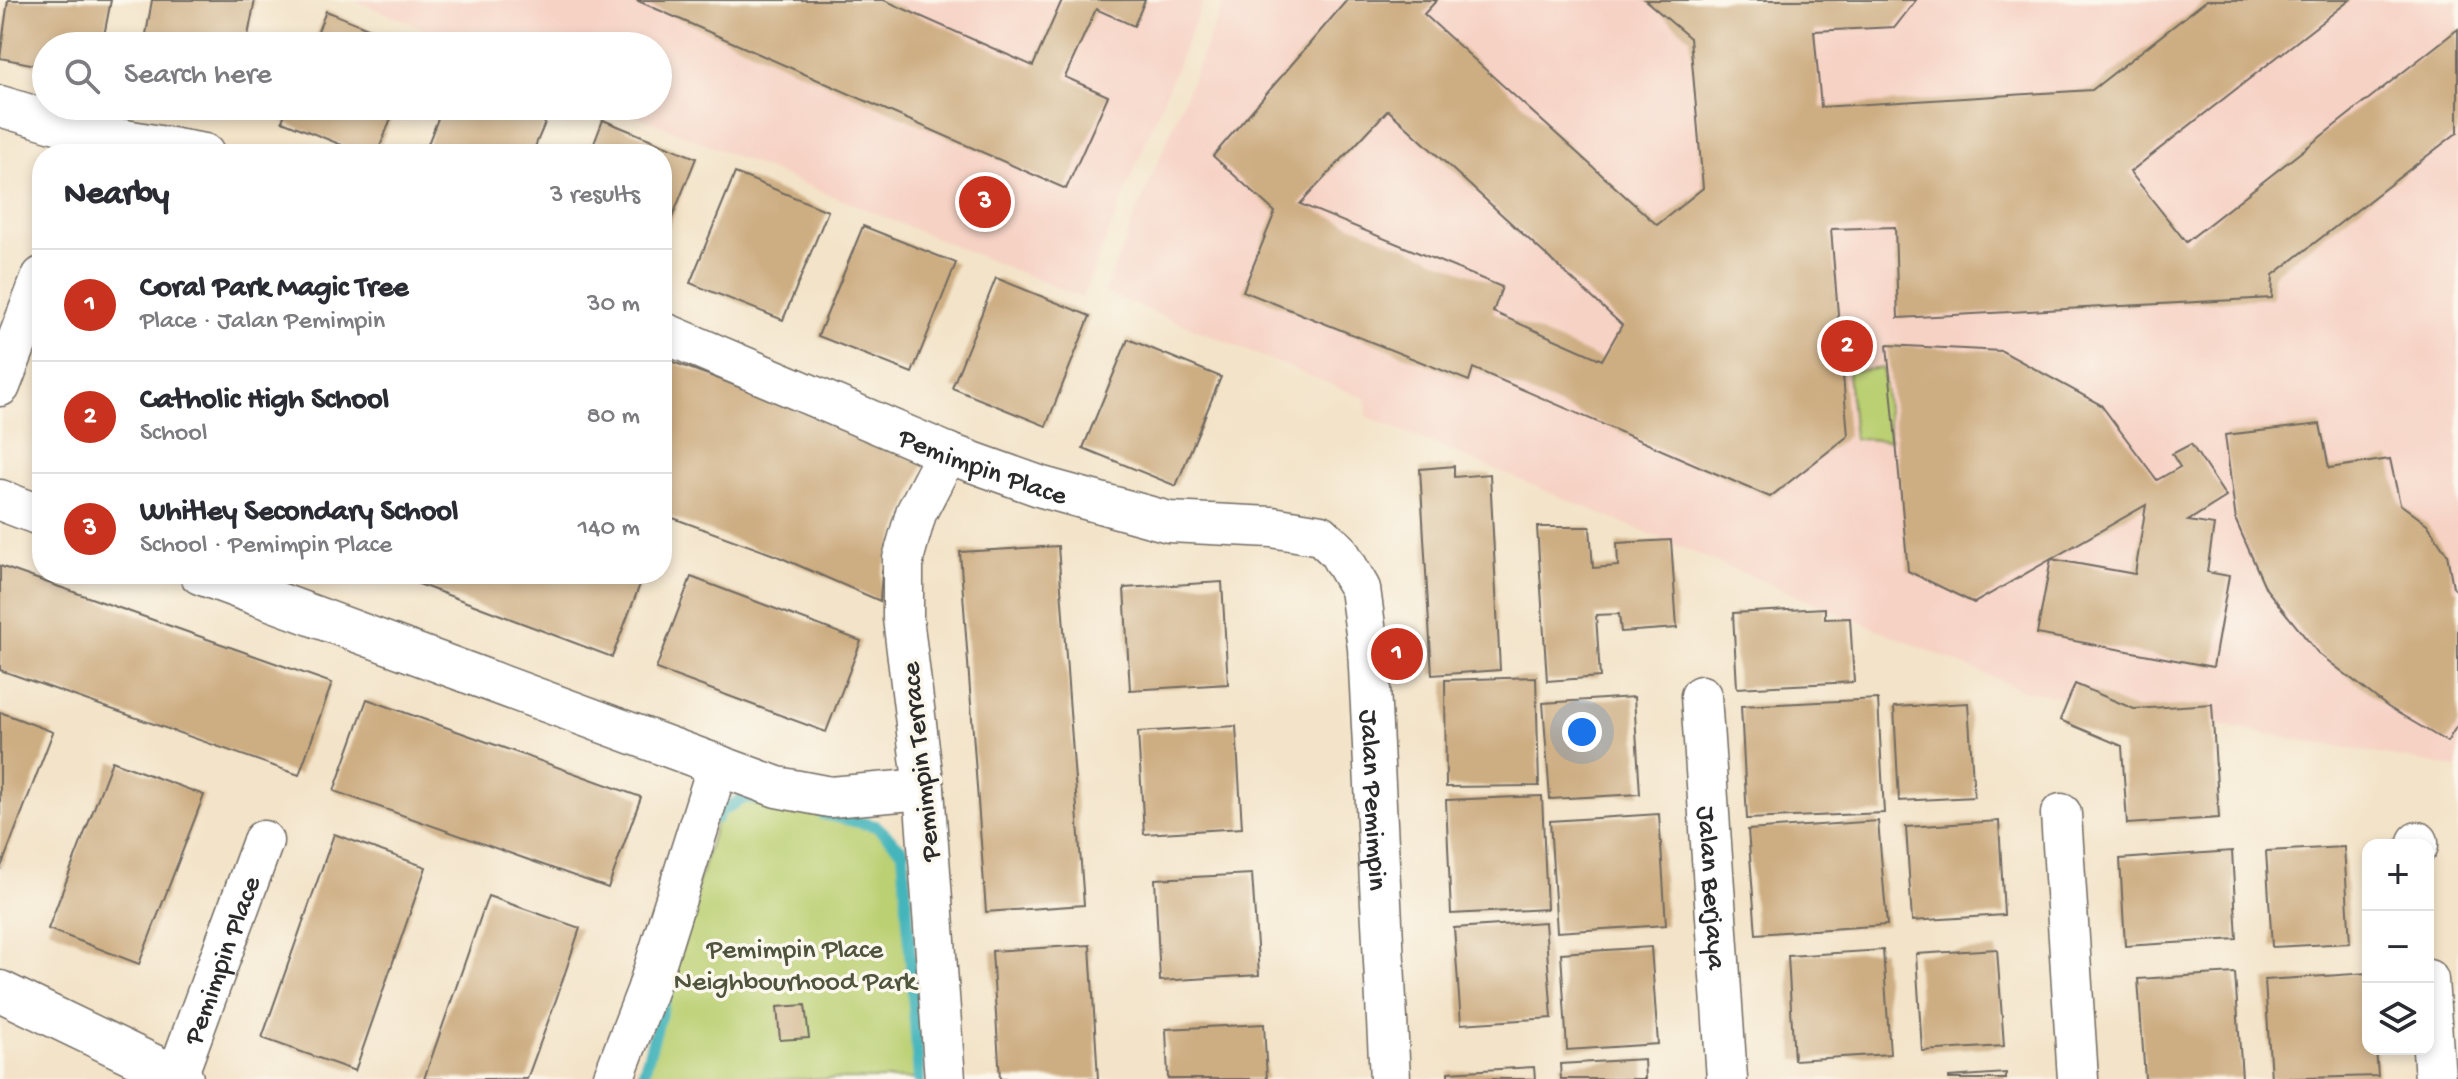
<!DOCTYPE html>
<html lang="en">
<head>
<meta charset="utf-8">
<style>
  body { margin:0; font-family:"Gochi Hand",sans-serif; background:#f2f2f3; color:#2b2b33 }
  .controls { position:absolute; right:24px; bottom:24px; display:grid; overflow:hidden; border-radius:16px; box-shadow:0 4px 12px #0003 }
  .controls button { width:72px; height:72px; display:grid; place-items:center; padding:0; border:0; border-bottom:2px solid #e1e1e2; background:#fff; color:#2b2b33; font:40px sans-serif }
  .you { position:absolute; left:1582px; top:732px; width:28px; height:28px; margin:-20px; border:6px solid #fff; border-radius:50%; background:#1a73e8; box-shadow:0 0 0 12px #1a73e833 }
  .badge { display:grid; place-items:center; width:52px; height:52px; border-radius:50%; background:#c8321e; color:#fff; font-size:26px; font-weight:700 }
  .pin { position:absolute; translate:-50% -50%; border:4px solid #fff; box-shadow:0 2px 8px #0006 }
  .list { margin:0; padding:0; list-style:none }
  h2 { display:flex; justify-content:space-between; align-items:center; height:104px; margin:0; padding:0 32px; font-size:34px }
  h2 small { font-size:26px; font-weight:400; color:#7c7c81 }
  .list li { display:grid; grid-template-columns:52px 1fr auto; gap:24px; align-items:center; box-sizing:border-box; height:112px; padding:0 32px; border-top:2px solid #e1e1e2 }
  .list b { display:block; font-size:30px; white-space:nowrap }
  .list p { margin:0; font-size:26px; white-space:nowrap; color:#7c7c81 }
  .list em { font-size:26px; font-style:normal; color:#7c7c81 }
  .icon { flex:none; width:44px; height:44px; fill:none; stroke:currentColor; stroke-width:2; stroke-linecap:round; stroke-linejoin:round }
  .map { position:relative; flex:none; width:2458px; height:1079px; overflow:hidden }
  .search { position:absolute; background:#fff; box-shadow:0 4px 12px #0003; left:32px; top:32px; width:640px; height:88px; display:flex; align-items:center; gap:20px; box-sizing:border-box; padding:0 28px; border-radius:44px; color:#7c7c81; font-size:30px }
  .panel { position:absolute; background:#fff; box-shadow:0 4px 12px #0003; left:32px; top:144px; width:640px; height:440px; border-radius:32px }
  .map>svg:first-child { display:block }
  .built { fill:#f6d2c4 }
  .green { fill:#bbd073; stroke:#737e4f; stroke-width:2 }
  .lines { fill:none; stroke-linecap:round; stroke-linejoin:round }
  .stream { stroke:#45b5bc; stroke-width:12 }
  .building { fill:#cdad82; fill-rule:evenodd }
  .street-casing { stroke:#716b62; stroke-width:43 }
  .street { stroke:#fff; stroke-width:40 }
  .labels { text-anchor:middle; stroke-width:7; stroke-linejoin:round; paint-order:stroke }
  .street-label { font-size:28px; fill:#2b2b2b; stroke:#fbf7ec }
  .park-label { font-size:28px; fill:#4f543d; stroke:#fbf7ec }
</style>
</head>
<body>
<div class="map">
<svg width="2458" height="1079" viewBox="0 0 2458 1079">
  <rect width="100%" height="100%" fill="#fbf7ec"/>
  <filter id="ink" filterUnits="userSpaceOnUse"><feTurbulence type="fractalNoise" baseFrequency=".0125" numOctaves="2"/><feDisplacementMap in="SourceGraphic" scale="16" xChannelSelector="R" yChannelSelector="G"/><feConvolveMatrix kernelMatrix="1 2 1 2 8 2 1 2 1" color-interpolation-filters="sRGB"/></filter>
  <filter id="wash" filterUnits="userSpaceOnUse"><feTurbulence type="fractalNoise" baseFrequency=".006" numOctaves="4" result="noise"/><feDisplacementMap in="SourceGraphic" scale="32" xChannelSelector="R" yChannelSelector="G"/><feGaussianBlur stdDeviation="1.8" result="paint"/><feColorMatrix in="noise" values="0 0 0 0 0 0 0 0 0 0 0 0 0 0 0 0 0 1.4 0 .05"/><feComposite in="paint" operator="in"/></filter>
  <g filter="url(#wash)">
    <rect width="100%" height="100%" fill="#f3e3c8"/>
    <g class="built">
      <polygon points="354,0 1204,0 1082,298 613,106 658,106 658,46 467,46"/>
      <polygon points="1225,0 2458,0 2458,768 2023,690 1367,416 1366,399 1104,292"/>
    </g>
    <g class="green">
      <polygon points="1883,368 1890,440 1854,439 1848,372"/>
      <polygon points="746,797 876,826 903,851 919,1079 642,1079 719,812"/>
    </g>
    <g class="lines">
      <g class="stream">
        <polyline points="823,814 876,826 903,851 919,1079"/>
        <polyline points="717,818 719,812 746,797 762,800"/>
        <polyline points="642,1079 670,982"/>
      </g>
    </g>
    <g id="blocks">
      <g class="building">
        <polygon points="8,0 111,0 102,46 46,46 46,67 0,58"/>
        <polygon points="152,0 255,0 246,46 144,46"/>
        <polygon points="636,0 884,0 1033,66 1062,0 1145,0 1134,26 1096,9 1065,77 1108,96 1066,189"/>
        <path d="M1347,0H1437L1424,14L1657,225L1703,188L1690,38L1645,0H1916L1895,27L1814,31L1821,107L2092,90L2207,0H2350L2130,172L2186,242L2458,29V132L2273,275L2272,298L1898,318L1895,227L1831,229L1848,436L1770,497L1473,368L1469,381L1243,291L1275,212L1213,156ZM1388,110L1622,325L1602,360L1493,312L1502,287L1300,204Z"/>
        <polygon points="326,11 412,46 312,46"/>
        <polygon points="196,106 235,106 233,115"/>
        <polygon points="288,106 396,106 377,154 364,154 282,121"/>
        <polygon points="443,106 552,106 532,154 424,154"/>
        <polygon points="603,120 696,158 662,243 662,154 590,154"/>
        <polygon points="735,173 828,211 783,320 690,283"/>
        <polygon points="863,226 956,263 912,373 818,336"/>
        <polygon points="996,278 1090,316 1046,426 952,388"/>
        <polygon points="1128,339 1221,377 1176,486 1083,448"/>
        <polygon points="1887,345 2002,351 2101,405 2157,480 2180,467 2172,454 2191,444 2226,497 2188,521 2214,525 2207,572 2229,576 2213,667 2037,634 2051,559 2135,574 2146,505 1974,603 1908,571"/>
        <polygon points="662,358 719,379 924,461 882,572 880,601 777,556 662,514"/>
        <polygon points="2320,424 2329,468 2390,459 2400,504 2427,524 2447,554 2453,587 2458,592 2458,724 2447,742 2388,707 2318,653 2266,589 2236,521 2225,435"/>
        <polygon points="1454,466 1454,477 1490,474 1500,670 1432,675 1420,469"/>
        <polygon points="1537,527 1590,527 1593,568 1618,566 1617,543 1671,540 1677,628 1621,632 1619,614 1596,615 1600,677 1547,681"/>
        <polygon points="1058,546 1084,905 986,912 960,552"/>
        <polygon points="0,566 332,683 299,775 0,670"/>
        <polygon points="392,574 644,574 612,657"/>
        <polygon points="691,577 861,641 826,732 656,669"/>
        <polygon points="1222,582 1228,684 1130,690 1124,588"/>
        <polygon points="1825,608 1825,619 1850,618 1854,682 1737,688 1733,613"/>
        <polygon points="1536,677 1539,786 1446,787 1445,680"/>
        <polygon points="2075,684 2134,709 2212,704 2219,818 2127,824 2122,746 2060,720"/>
        <polygon points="1634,697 1640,794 1550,799 1543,703"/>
        <polygon points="367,699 641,797 608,888 334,791"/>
        <polygon points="1878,699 1884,813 1747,819 1741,706"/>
        <polygon points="1968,703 1974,797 1899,801 1894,707"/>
        <polygon points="0,712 53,732 0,870"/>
        <polygon points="1236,726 1242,828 1144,834 1138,732"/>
        <polygon points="112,761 204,795 139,964 48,929"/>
        <polygon points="1542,796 1547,909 1451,914 1446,800"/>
        <polygon points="1659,814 1666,925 1557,932 1550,821"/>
        <polygon points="1878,821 1887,925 1756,934 1748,830"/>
        <polygon points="1999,821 2004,915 1912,921 1906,827"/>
        <polygon points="334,834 426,867 355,1071 262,1038"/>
        <polygon points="2344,847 2350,943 2272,947 2266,851"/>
        <polygon points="2232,851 2237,939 2125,946 2120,859"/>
        <polygon points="1252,874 1259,975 1160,981 1155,879"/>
        <polygon points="488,896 580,928 557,997 527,1079 424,1079"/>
        <polygon points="1545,922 1552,1018 1461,1024 1454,928"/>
        <polygon points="1090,945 1098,1079 1000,1079 992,951"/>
        <polygon points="1651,947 1658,1044 1567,1050 1561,953"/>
        <polygon points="1997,949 2004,1046 1922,1051 1916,954"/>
        <polygon points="1883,950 1890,1054 1794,1060 1788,956"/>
        <polygon points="2235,973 2242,1078 2145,1079 2138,979"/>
        <polygon points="2368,973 2368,1049 2376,1049 2378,1076 2271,1079 2265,980"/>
        <polygon points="805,1005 809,1038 780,1040 777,1007"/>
        <polygon points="1264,1024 1267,1079 1168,1079 1166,1029"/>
        <polygon points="1644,1059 1645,1079 1561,1079 1560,1064"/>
        <polygon points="1534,1067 1535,1079 1448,1079 1448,1072"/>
        <polygon points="2006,1073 2006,1079 1949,1079 1949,1077"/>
      </g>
    </g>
  </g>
  <g filter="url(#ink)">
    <use href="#blocks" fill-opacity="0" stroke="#716b62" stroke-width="2"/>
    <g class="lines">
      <defs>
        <g id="street">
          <polyline points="0,106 97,135 204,154"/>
          <path id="s1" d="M662,332L947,453L1042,487L1169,522L1272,527L1321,535L1338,551L1360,589L1368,648L1390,1079"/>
          <polyline points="0,386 42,277"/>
          <polyline points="0,500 42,516"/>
          <polyline points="200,574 777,787 830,797 924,789"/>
          <path id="s2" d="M1701,696L1727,1079"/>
          <polyline points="2061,814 2078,1079"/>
          <polyline points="2418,842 2418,845"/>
          <polyline points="2428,980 2435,1079"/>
          <polyline points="0,991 183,1079"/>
          <path id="s3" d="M177,1076L263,841"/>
          <polyline points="613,1079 647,991 718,765"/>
          <polyline points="945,1079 924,789 903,618 903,559 916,513 947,453"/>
        </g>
      </defs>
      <use href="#street" class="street-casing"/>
      <use href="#street" class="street"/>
    </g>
  </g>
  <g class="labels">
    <g class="street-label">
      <text dy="10" stroke="none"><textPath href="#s1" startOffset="348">Pemimpin Place</textPath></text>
      <text transform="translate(918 762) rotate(-96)" y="10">Pemimpin Terrace</text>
      <text dy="10" stroke="none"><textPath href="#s1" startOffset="974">Jalan Pemimpin</textPath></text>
      <text dy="10" stroke="none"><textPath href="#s2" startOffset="192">Jalan Berjaya</textPath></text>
      <text dy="10" stroke="none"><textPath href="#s3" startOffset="124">Pemimpin Place</textPath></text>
    </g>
    <g class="park-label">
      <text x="795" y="957">Pemimpin Place<tspan x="795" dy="32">Neighbourhood Park</tspan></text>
    </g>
  </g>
</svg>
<div class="controls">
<button>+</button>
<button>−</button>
<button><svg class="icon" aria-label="layers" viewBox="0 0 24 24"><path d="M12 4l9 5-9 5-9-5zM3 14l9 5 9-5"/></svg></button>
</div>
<div class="you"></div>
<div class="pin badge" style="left:1397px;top:654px">1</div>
<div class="pin badge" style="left:1847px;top:346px">2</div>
<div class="pin badge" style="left:985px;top:202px">3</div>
<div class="search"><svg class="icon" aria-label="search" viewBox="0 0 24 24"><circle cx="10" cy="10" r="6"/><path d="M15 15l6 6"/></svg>Search here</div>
<section class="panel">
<h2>Nearby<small>3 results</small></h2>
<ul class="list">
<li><span class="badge">1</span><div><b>Coral Park Magic Tree</b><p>Place · Jalan Pemimpin</p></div><em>30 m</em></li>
<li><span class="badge">2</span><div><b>Catholic High School</b><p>School</p></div><em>80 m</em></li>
<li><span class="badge">3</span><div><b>Whitley Secondary School</b><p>School · Pemimpin Place</p></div><em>140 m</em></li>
</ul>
</section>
</div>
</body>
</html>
